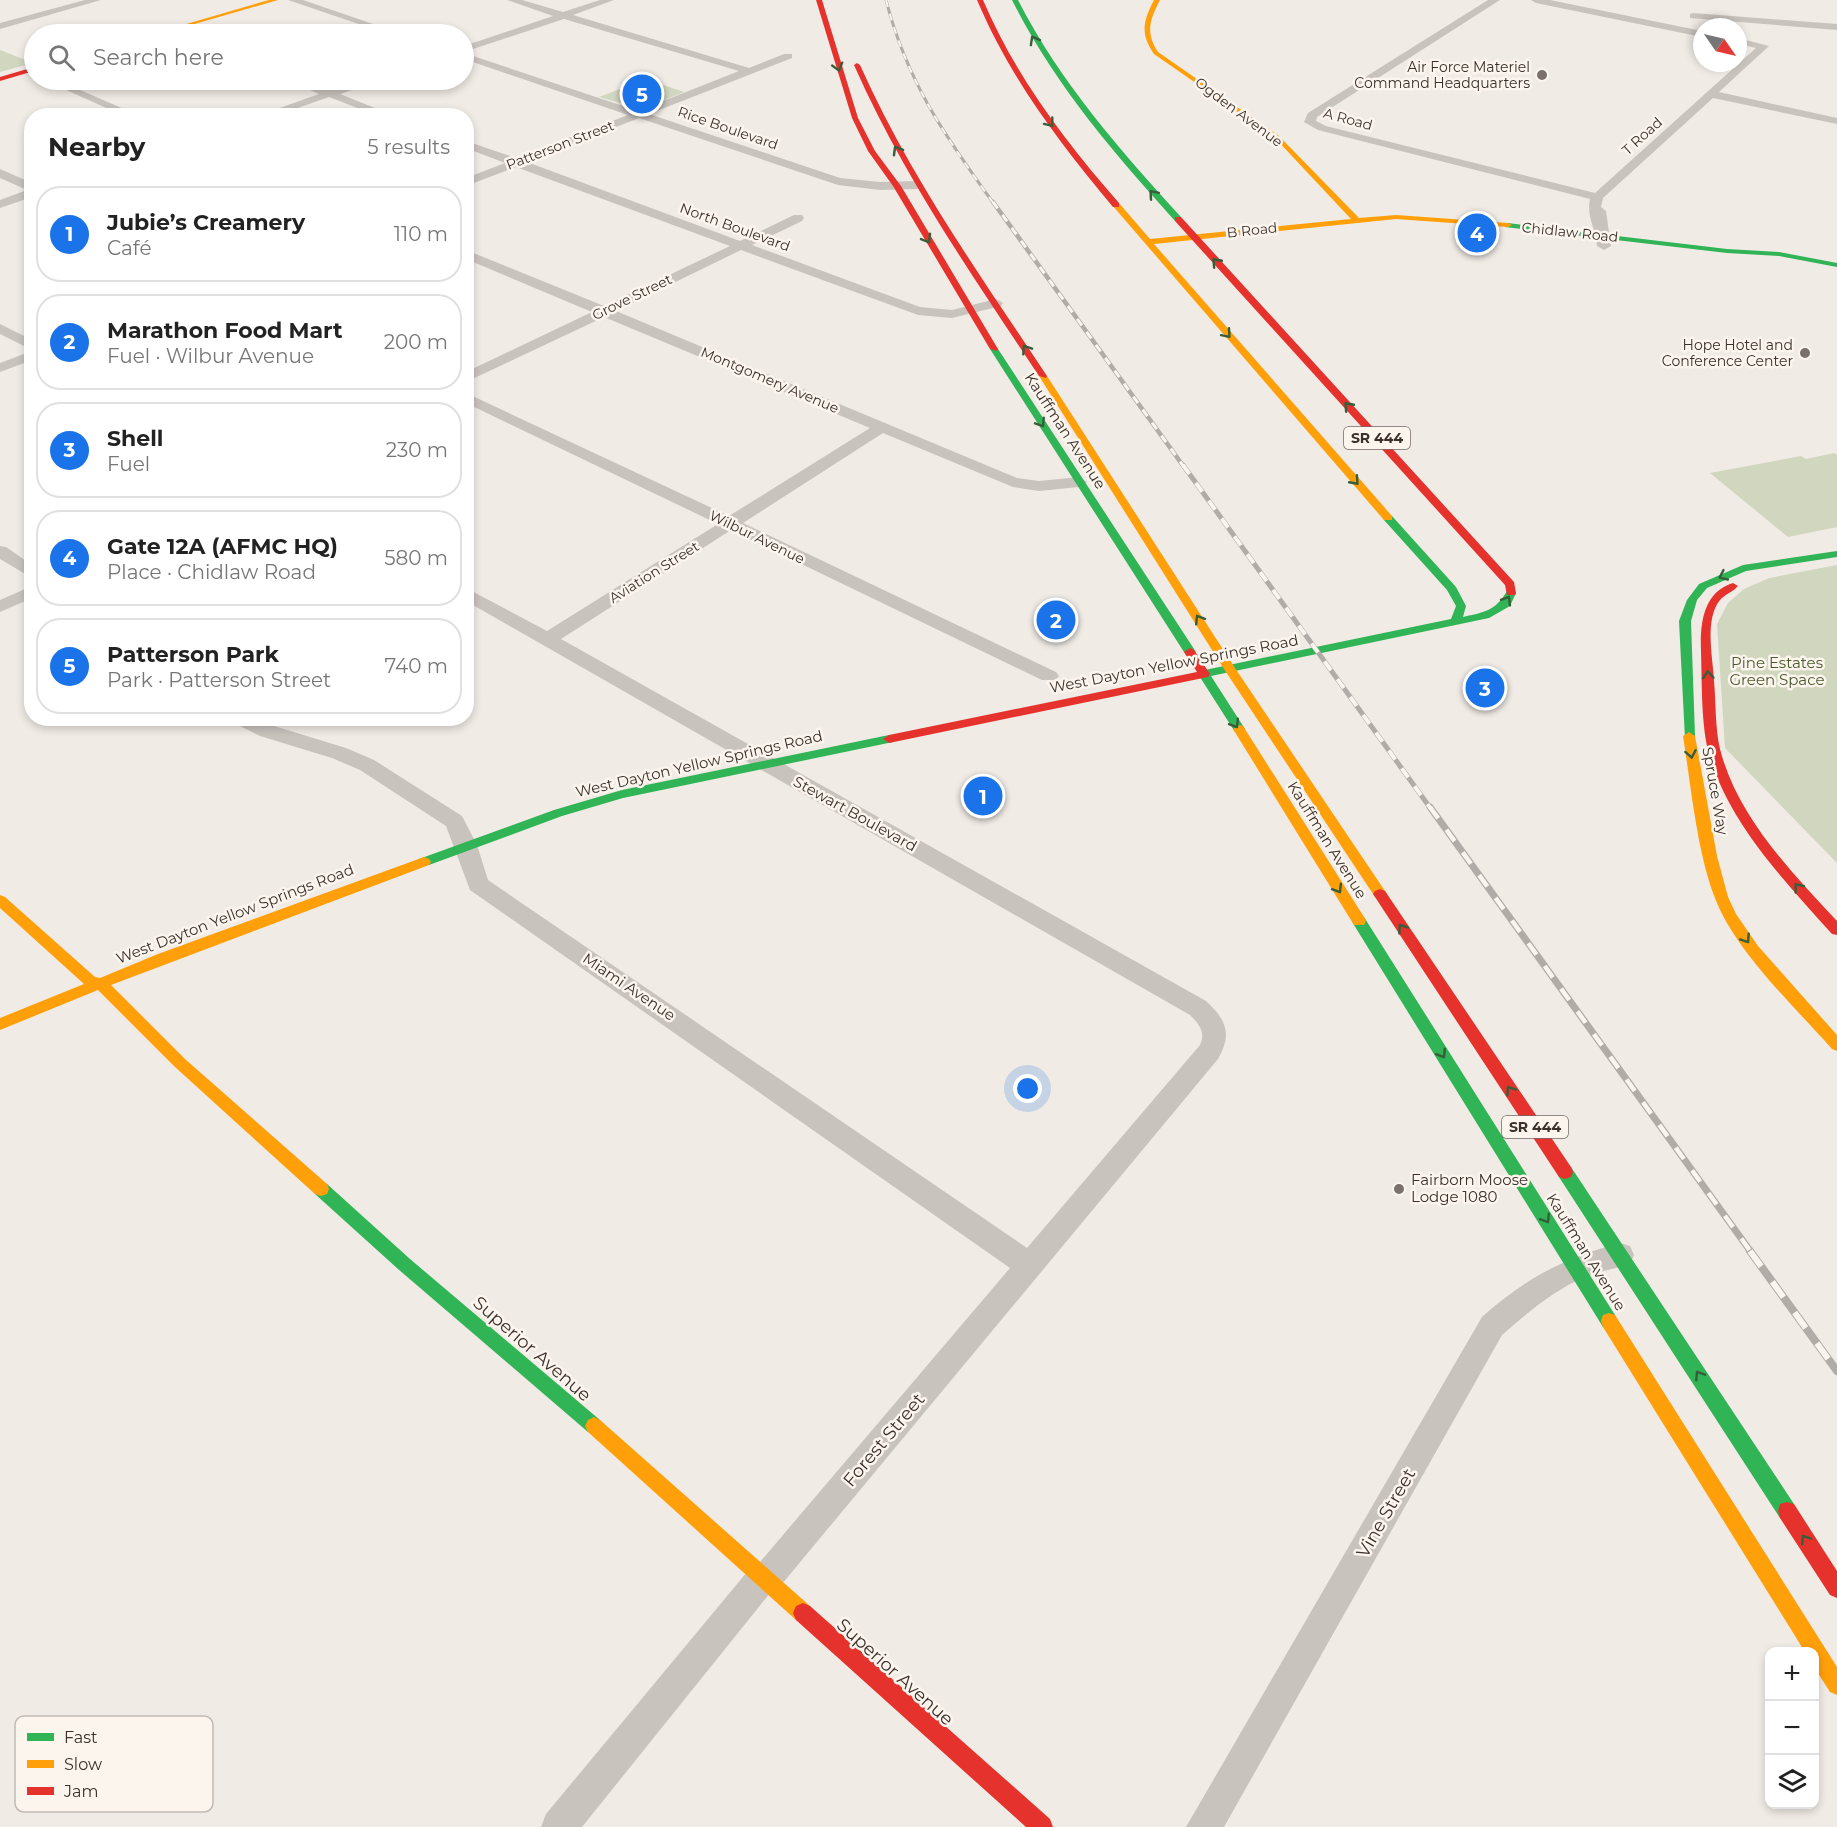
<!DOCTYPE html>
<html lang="en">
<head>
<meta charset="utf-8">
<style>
	body { margin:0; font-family:Montserrat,sans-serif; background:#f6f6f6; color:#222 }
	.controls { position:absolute; right:18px; bottom:18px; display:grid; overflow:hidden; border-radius:12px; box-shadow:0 3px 9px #0003 }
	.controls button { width:54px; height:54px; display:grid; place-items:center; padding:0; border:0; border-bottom:2px solid #e0e0e0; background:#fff; color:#222; font:30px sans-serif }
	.compass { position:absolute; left:1693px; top:18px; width:54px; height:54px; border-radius:50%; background:#fff; box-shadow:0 3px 9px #0003; rotate:124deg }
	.you { position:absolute; left:1028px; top:1089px; width:21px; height:21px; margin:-15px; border:4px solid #fff; border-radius:50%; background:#1a73e8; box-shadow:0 0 0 9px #1a73e833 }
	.badge { display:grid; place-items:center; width:39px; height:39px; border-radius:50%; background:#1a73e8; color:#fff; font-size:20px; font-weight:700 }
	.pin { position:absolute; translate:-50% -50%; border:3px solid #fff; box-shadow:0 2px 6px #0006 }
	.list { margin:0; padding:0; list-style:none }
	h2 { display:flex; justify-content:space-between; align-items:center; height:78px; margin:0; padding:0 24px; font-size:26px }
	h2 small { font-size:20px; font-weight:400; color:#767676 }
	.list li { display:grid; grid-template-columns:39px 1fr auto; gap:18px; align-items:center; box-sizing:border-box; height:96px; margin:0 12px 12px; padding:0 12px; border:2px solid #e0e0e0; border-radius:24px }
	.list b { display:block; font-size:22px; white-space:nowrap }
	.list p { margin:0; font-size:20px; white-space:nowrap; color:#767676 }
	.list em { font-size:20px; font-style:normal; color:#767676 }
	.icon { flex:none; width:33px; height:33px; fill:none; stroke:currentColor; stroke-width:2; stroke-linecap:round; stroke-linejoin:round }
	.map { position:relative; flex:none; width:1837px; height:1827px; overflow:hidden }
	.search { position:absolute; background:#fff; box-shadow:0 3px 9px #0003; left:24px; top:24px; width:450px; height:66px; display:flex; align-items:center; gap:15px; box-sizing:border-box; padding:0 21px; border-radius:33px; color:#767676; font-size:22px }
	.panel { position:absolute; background:#fff; box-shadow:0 3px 9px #0003; left:24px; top:108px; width:450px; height:618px; border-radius:24px }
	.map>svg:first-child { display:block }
	.green { fill:#d1d6bf }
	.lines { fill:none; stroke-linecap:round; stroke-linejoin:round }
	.street { fill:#c9c3be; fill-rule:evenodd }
	.fast { fill:#30b455; fill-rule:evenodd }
	.slow { fill:#ff9f0a; fill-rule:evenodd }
	.jam { fill:#e5322d; fill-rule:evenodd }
	.rail-far4-casing { stroke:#b1aca8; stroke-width:3 }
	.rail-far3-casing { stroke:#b1aca8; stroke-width:4.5 }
	.rail-far2-casing { stroke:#b1aca8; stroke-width:5 }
	.rail-far1-casing { stroke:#b1aca8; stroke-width:7 }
	.rail-casing { stroke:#b1aca8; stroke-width:8 }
	.rail-far4 { stroke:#fbf5ee; stroke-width:2; stroke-dasharray:7; stroke-linecap:butt }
	.rail-far3 { stroke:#fbf5ee; stroke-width:3; stroke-dasharray:8; stroke-linecap:butt }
	.rail-far2 { stroke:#fbf5ee; stroke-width:4; stroke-dasharray:11; stroke-linecap:butt }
	.rail-far1 { stroke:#fbf5ee; stroke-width:4.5; stroke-dasharray:14; stroke-linecap:butt }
	.rail { stroke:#fbf5ee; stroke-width:6; stroke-dasharray:19; stroke-linecap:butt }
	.oneway { stroke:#375e3a }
	.poi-dot { fill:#7a716c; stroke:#fbf5ee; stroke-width:2 }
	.labels { text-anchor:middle; stroke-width:5; stroke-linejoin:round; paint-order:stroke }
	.far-poi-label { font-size:14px; fill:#3b302b; stroke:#fbf5ee; text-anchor:end }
	.far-street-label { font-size:14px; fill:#3b302b; stroke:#fbf5ee }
	.shield { fill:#fbf5ee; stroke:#756b66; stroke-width:1.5 }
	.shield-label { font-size:14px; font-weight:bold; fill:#3b302b }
	.street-label { font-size:15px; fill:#3b302b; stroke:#fbf5ee }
	.park-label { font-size:15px; fill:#4a5a2e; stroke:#fbf5ee }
	.poi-label { font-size:15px; fill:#3b302b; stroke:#fbf5ee; text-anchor:start }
	.near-street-label { font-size:18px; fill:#3b302b; stroke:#fbf5ee }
	.key { fill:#fbf5ee; stroke:#c1bab4; stroke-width:1.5 }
	.key-label { font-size:16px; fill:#3b302b }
</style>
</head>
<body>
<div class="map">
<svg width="1837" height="1827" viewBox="0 0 1837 1827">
	<rect width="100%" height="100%" fill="#f0ebe5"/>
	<!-- green -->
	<path class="green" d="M 0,50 L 33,63 L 0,72 Z
		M 646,79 L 684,92 L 642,109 L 599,97 Z
		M 1834,453 L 1837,455 L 1837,527 L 1788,537 L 1710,473 L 1801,456 L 1806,459 Z
		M 1837,565 L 1837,863 L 1725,748 L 1717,624 L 1728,603 L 1744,589 L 1769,578 Z"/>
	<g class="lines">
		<!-- street -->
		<path class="street" d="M 85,0 L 101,0 L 0,29 L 0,23 Z
			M 288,0 L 303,0 L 402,34 L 388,34 Z
			M 507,0 L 522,0 L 563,12 L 600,0 L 614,0 L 573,15 L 749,68 L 784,54 L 792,54 L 792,58 L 649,114 L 840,178 L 880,182 L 917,181 L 923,185 L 917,189 L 880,190 L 838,185 L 639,118 L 527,162 L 740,241 L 794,215 L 802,215 L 804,218 L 802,221 L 752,245 L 920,307 L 952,310 L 996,299 L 1003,303 L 1001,306 L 952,318 L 918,315 L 741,250 L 616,311 L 1017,478 L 1039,481 L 1079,477 L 1087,482 L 1079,487 L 1039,491 L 1013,487 L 883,433 L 743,523 L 1056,672 L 1059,676 L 1056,680 L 1042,680 L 731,530 L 561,639 L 1206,1001 C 1227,1020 1232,1035 1218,1059 L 782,1584 L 774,1588 L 582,1827 L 541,1827 L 546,1814 L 752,1566 L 760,1562 L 1010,1268 L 470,890 L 446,826 L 360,770 L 332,758 L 260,736 L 234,723 L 231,718 L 258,718 L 274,726 L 346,748 L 374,760 L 462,816 L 477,845 L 488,880 L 1027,1248 L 1200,1045 C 1206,1032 1199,1024 1190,1015 L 466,601 L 466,588 L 547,631 L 718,524 L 466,403 L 466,393 L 729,516 L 870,428 L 604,317 L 466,382 L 466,372 L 592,312 L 466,259 L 466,250 L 604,306 L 730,246 L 516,167 L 466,186 L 466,178 L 505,163 L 466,148 L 466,141 L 516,158 L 628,115 L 464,59 L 464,53 L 638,111 L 739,71 L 564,19 L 464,52 L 464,46 L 553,16 Z
			M 1488,0 L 1500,0 L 1317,117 L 1316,121 L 1326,126 L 1595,193 L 1756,48 L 1738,44 L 1738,38 L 1769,46 L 1719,92 L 1837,118 L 1837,124 L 1713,98 L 1603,198 L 1601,207 L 1606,211 L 1611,246 L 1604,250 L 1597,246 C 1596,228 1586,217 1590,199 L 1318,130 L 1304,122 L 1308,113 Z
			M 1531,0 L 1550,0 L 1702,31 L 1702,37 L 1536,3 Z
			M 1693,13 L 1837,24 L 1837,30 L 1690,18 L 1690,14 Z
			M 44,80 L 57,80 L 140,116 L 124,116 Z
			M 287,80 L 301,80 L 330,90 L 362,80 L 376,80 L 375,82 L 340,94 L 395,116 L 378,116 L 329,97 L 275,116 L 257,116 L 319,94 Z
			M 0,169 L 32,183 L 32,197 L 0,208 L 0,200 L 27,190 L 0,178 Z
			M 0,324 L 32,340 L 32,350 L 0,334 Z
			M 32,351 L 32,360 L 0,372 L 0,363 Z
			M 0,546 L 6,547 L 32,565 L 32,578 L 0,559 Z
			M 32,586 L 32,598 L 0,612 L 0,600 Z
			M 1620,1243 L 1630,1246 L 1634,1255 L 1630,1264 C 1615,1269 1599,1271 1585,1277 C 1554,1290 1527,1313 1502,1335 L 1224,1827 L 1186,1827 L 1482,1317 C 1526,1278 1564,1258 1620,1243 Z"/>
		<!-- fast -->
		<path class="fast" d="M 1012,0 L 1018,0 C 1060,82 1119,149 1181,217 L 1181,221 L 1175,221 C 1113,152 1054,84 1012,0 Z
			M 1508,223 L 1727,249 L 1779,252 L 1837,263 L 1837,267 L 1779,256 L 1727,253 L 1505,227 L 1505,223 Z
			M 994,346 L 998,349 L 1196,652 L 1194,654 L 1186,654 L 1184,652 L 990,349 Z
			M 1388,515 L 1392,516 L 1456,587 L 1466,606 L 1463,617 C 1485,612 1495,611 1507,591 L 1511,590 L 1516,593 L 1510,606 L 1489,618 L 1211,676 L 1245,729 L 1243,732 L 1235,732 L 1198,674 L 1200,671 L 1451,619 L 1456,606 L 1447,590 L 1384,520 L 1383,518 Z
			M 1837,551 L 1837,557 L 1746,571 L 1707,588 L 1697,600 L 1691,621 L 1695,736 L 1693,739 L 1685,739 L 1679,621 L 1687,600 L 1699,584 L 1743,565 Z
			M 889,735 L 893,736 L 895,739 L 893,742 L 623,798 L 562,816 L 429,865 L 419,865 L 417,862 L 419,859 L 554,810 L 622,790 Z
			M 1359,916 L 1364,917 L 1615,1315 L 1617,1321 L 1615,1327 L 1609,1329 L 1603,1327 L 1354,925 L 1352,921 L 1354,917 Z
			M 1565,1165 L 1571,1167 L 1794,1504 L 1796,1511 L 1794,1518 L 1787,1520 L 1780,1518 L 1559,1177 L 1557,1172 L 1559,1167 Z
			M 321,1182 L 327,1184 L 410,1259 L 600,1420 L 603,1426 L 600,1432 L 594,1435 L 588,1432 L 398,1269 L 315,1194 L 313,1189 L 315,1184 Z"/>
		<!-- slow -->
		<path class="slow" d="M 269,0 L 278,0 L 160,34 L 152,34 Z
			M 1154,0 L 1160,0 C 1150,19 1145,33 1158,52 L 1279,136 L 1359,218 L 1396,215 L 1508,223 L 1512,225 L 1508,227 L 1396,219 L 1154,244 L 1392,516 L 1392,520 L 1384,520 L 1112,205 L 1119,203 L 1150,239 L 1351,219 L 1275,138 L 1154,54 C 1140,34 1143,21 1154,0 Z
			M 1040,374 L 1047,376 L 1235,668 L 1385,891 L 1387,894 L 1385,897 L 1375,897 L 1224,669 L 1039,376 Z
			M 1239,725 L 1243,726 L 1364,917 L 1366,921 L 1364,925 L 1354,925 L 1233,729 Z
			M 1689,732 L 1695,736 L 1717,856 L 1728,897 L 1736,914 L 1758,946 L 1837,1035 L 1837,1051 L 1832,1049 C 1794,1006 1735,951 1715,898 C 1697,852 1691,786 1683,736 Z
			M 424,857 L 429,859 L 431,862 L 429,865 L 111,985 L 185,1059 L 327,1184 L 329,1189 L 327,1194 L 321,1196 L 315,1194 L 175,1067 L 98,990 L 0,1030 L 0,1018 L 84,984 L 0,908 L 0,895 L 5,897 L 95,977 L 100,978 L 158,954 Z
			M 1609,1313 L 1615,1315 L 1837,1667 L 1837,1695 L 1830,1692 L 1814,1667 L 1814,1652 L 1805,1652 L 1603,1327 L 1601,1321 L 1603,1315 Z
			M 594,1417 L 600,1420 L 810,1606 L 813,1613 L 810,1620 L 803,1623 L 796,1620 L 588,1432 L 585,1426 L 588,1420 Z"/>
		<!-- jam -->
		<path class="jam" d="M 816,0 L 822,0 L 858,118 L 875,151 L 901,186 L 998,349 L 997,351 L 990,349 L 893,186 L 868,151 L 852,118 Z
			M 977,0 L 983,0 C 1016,77 1064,140 1119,203 L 1119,207 L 1113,207 C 1059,142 1010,78 977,0 Z
			M 857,63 L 860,65 C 910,177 980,275 1047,376 L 1046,378 L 1039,376 C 972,275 903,176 854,65 Z
			M 34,67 L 34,71 L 0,81 L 0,77 Z
			M 1175,217 L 1181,217 L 1514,582 L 1516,593 L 1515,595 L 1507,595 L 1505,585 L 1175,221 Z
			M 1733,583 L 1738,586 C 1733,592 1725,594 1720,600 C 1704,620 1713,657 1714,681 C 1716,703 1715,727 1720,749 C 1737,816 1791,872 1837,921 L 1837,935 L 1832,934 C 1784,880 1727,822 1708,750 C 1701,721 1702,681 1701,651 C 1700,624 1703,592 1733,583 Z
			M 1190,648 L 1194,650 L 1210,674 L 1208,677 L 889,743 L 883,739 L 889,735 L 1197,672 L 1184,652 Z
			M 1380,889 L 1385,891 L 1571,1167 L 1573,1172 L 1571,1177 L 1565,1179 L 1559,1177 L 1375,897 L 1373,894 L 1375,891 Z
			M 1787,1502 L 1794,1504 L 1837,1571 L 1837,1598 L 1830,1595 L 1780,1518 L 1778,1511 L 1780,1504 Z
			M 803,1603 L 810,1606 L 1050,1819 L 1053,1827 L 1026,1827 L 796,1620 L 793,1613 L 796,1606 Z"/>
		<!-- rail-far4 casing -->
		<g class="rail-far4-casing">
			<path id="rail-far4" d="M 886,0 C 907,82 945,136 994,204"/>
		</g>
		<!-- rail-far3 casing -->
		<g class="rail-far3-casing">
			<path id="rail-far3" d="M 993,202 L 1184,467"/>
		</g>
		<!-- rail-far2 casing -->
		<g class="rail-far2-casing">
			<path id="rail-far2" d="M 1183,465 L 1431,809"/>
		</g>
		<!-- rail-far1 casing -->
		<g class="rail-far1-casing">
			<path id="rail-far1" d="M 1430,807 L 1751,1252"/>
		</g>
		<!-- rail casing -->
		<g class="rail-casing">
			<path id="rail" d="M 1750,1251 L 1837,1371"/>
		</g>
		<!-- rail-far4 -->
		<use href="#rail-far4" class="rail-far4"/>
		<!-- rail-far3 -->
		<use href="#rail-far3" class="rail-far3"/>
		<!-- rail-far2 -->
		<use href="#rail-far2" class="rail-far2"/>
		<!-- rail-far1 -->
		<use href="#rail-far1" class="rail-far1"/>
		<!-- rail -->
		<use href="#rail" class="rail"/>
	</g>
	<!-- one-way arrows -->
	<defs><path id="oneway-chevron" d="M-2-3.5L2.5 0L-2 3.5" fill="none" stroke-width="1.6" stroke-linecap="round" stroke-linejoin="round" transform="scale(1.5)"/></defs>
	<g class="oneway">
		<use href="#oneway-chevron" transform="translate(1034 40) rotate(-119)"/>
		<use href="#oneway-chevron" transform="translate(838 67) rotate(74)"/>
		<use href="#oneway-chevron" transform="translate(1050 123) rotate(52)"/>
		<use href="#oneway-chevron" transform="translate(897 150) rotate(-120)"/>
		<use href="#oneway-chevron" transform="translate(1153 194) rotate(-131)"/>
		<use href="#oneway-chevron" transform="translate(927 239) rotate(60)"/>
		<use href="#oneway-chevron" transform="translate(1216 262) rotate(-132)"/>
		<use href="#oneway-chevron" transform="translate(1227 334) rotate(49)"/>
		<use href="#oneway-chevron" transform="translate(1026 349) rotate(-123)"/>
		<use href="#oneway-chevron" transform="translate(1348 406) rotate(-132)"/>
		<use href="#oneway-chevron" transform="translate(1041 423) rotate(57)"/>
		<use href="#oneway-chevron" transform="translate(1355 481) rotate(48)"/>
		<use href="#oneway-chevron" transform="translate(1723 576) rotate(155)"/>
		<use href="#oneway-chevron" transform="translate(1507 600) rotate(-59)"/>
		<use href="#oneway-chevron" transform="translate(1199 619) rotate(-122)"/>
		<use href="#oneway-chevron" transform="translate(1708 675) rotate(-94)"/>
		<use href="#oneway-chevron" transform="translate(1235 724) rotate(58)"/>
		<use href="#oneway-chevron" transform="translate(1691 754) rotate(80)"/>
		<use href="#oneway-chevron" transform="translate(1798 887) rotate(-128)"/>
		<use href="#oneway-chevron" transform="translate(1338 889) rotate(58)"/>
		<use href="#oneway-chevron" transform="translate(1402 928) rotate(-124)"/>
		<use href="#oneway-chevron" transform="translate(1746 939) rotate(56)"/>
		<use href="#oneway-chevron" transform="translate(1442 1054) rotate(58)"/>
		<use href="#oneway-chevron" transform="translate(1510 1090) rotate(-124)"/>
		<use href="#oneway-chevron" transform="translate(1546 1219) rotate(58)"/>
		<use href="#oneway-chevron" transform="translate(1699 1375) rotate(-123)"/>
		<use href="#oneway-chevron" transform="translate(1805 1539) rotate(-123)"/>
	</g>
	<!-- markers -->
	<g class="poi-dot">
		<circle cx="1542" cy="75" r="6"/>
		<circle cx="1805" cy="353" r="6"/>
		<circle cx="1399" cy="1189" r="6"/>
	</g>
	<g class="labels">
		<!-- far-poi labels -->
		<g class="far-poi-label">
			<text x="1530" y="72">Air Force Materiel<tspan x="1530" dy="16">Command Headquarters</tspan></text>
			<text x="1793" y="350">Hope Hotel and<tspan x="1793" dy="16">Conference Center</tspan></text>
		</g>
		<!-- far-street labels -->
		<g class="far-street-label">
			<text transform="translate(1239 112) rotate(37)" y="5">Ogden Avenue</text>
			<text transform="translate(1348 119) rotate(15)" y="5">A Road</text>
			<text transform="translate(728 128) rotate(19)" y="5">Rice Boulevard</text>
			<text transform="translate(1642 136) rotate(-42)" y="5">T Road</text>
			<text transform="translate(560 145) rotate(-21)" y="5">Patterson Street</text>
			<text transform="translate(735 227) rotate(20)" y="5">North Boulevard</text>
			<text transform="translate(1252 230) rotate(-6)" y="5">B Road</text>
			<text transform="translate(1570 232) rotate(6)" y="5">Chidlaw Road</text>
			<text transform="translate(632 297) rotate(-26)" y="5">Grove Street</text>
			<text transform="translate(770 380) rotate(23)" y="5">Montgomery Avenue</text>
			<text transform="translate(757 537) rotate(26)" y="5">Wilbur Avenue</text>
			<text transform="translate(654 572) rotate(-32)" y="5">Aviation Street</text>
		</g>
		<!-- shield labels -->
		<g class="shield">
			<rect x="1344" y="427" width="66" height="22" rx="4.5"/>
			<rect x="1502" y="1116" width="66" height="22" rx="4.5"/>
		</g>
		<g class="shield-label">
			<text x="1377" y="443">SR 444</text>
			<text x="1535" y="1132">SR 444</text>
		</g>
		<!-- street labels -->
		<g class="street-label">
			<text transform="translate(1065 431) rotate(57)" y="5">Kauffman Avenue</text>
			<text transform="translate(1174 664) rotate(-11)" y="5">West Dayton Yellow Springs Road</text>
			<text transform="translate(699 764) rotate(-13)" y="5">West Dayton Yellow Springs Road</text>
			<text transform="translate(1715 791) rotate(80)" y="5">Spruce Way</text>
			<text transform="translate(855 814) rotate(29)" y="5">Stewart Boulevard</text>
			<text transform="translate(1327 840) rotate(58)" y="5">Kauffman Avenue</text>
			<text transform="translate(235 914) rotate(-21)" y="5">West Dayton Yellow Springs Road</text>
			<text transform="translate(629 987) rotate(34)" y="5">Miami Avenue</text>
			<text transform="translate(1586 1252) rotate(58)" y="5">Kauffman Avenue</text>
		</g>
		<!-- park labels -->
		<g class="park-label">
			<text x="1777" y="668">Pine Estates<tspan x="1777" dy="17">Green Space</tspan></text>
		</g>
		<!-- poi labels -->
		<g class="poi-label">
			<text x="1411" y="1185">Fairborn Moose<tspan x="1411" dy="17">Lodge 1080</tspan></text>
		</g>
		<!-- near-street labels -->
		<g class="near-street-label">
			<text transform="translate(532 1349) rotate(41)" y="6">Superior Avenue</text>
			<text transform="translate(884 1440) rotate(-50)" y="6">Forest Street</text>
			<text transform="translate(1386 1513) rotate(-60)" y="6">Vine Street</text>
			<text transform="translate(895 1672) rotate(42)" y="6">Superior Avenue</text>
		</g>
	</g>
	<!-- legend -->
	<rect x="15" y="1716" width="198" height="96" rx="9" class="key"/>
	<rect x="27" y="1733" width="27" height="8" fill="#30b455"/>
	<rect x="27" y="1760" width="27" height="8" fill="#ff9f0a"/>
	<rect x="27" y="1787" width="27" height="8" fill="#e5322d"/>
	<g class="key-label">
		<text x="64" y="1743">Fast</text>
		<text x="64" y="1770">Slow</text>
		<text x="64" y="1797">Jam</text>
	</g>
</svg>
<div class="controls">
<button>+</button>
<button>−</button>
<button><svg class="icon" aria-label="layers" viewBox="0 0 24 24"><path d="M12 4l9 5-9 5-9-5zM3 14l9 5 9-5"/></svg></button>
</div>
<svg class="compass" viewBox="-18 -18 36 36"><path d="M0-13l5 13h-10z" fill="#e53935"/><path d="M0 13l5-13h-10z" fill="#767676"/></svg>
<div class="you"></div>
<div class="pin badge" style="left:983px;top:796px">1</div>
<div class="pin badge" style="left:1056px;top:620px">2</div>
<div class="pin badge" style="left:1485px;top:688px">3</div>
<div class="pin badge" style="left:1477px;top:233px">4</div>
<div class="pin badge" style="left:642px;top:94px">5</div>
<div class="search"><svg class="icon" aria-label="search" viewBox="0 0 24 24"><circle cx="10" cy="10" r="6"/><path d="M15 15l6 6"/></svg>Search here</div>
<section class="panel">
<h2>Nearby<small>5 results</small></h2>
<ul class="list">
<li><span class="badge">1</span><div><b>Jubie’s Creamery</b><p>Café</p></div><em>110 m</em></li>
<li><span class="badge">2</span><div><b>Marathon Food Mart</b><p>Fuel · Wilbur Avenue</p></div><em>200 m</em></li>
<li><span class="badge">3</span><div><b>Shell</b><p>Fuel</p></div><em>230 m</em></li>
<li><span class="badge">4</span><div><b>Gate 12A (AFMC HQ)</b><p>Place · Chidlaw Road</p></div><em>580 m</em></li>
<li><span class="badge">5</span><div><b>Patterson Park</b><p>Park · Patterson Street</p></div><em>740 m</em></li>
</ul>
</section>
</div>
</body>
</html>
